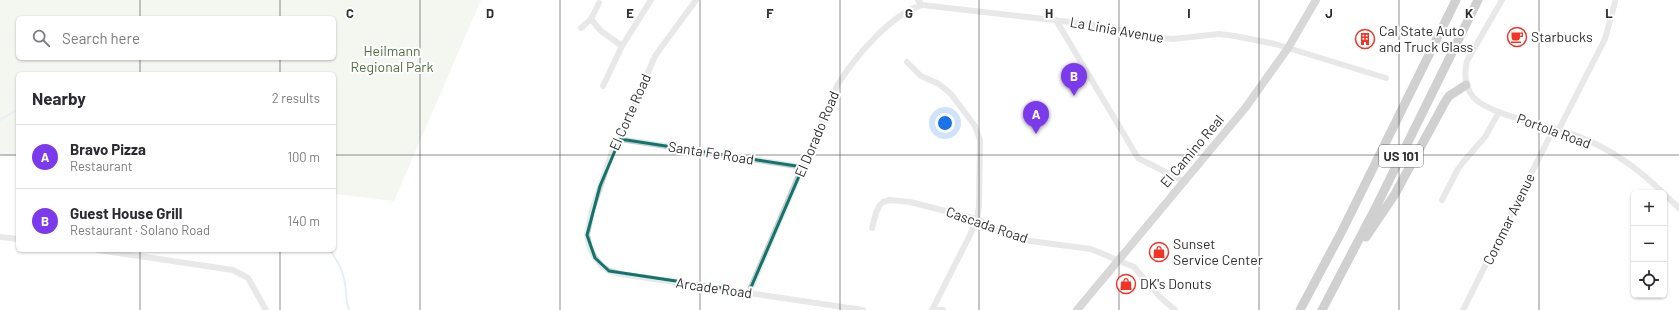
<!DOCTYPE html>
<html lang="en">
<head>
<meta charset="utf-8">
<style>
	body { margin:0; font-family:Barlow,sans-serif; background:#f7f7f7; color:#2b2b33 }
	.controls { position:absolute; right:12px; bottom:12px; display:grid; overflow:hidden; border-radius:6px; box-shadow:0 1px 3px #0004 }
	.controls button { width:36px; height:36px; display:grid; place-items:center; padding:0; border:0; border-bottom:1px solid #e1e1e2; background:#fff; color:#2b2b33; font:20px sans-serif }
	.you { position:absolute; left:945px; top:123px; width:14px; height:14px; margin:-10px; border:3px solid #fff; border-radius:50%; background:#1a73e8; box-shadow:0 0 0 6px #1a73e833 }
	.badge { display:grid; place-items:center; width:26px; height:26px; border-radius:50%; background:#7c3aed; color:#fff; font-size:13px; font-weight:700 }
	.pin { position:absolute; translate:-50% -33px; filter:drop-shadow(0 1px 2px #0008) }
	.pin::after { content:''; position:absolute; top:21px; width:14px; height:12px; background:inherit; clip-path:polygon(0 0,100% 0,50% 100%) }
	.list { margin:0; padding:0; list-style:none }
	h2 { display:flex; justify-content:space-between; align-items:center; height:52px; margin:0; padding:0 16px; font-size:17px }
	h2 small { font-size:13px; font-weight:400; color:#7c7c81 }
	.list li { display:grid; grid-template-columns:26px 1fr auto; gap:12px; align-items:center; box-sizing:border-box; height:64px; padding:0 16px; border-top:1px solid #e1e1e2 }
	.list b { display:block; font-size:15px; white-space:nowrap }
	.list p { margin:0; font-size:13px; white-space:nowrap; color:#7c7c81 }
	.list em { font-size:13px; font-style:normal; color:#7c7c81 }
	.icon { flex:none; width:22px; height:22px; fill:none; stroke:currentColor; stroke-width:2; stroke-linecap:round; stroke-linejoin:round }
	.map { position:relative; flex:none; width:1679px; height:310px; overflow:hidden }
	.search { position:absolute; background:#fff; box-shadow:0 1px 3px #0004; left:16px; top:16px; width:320px; height:44px; display:flex; align-items:center; gap:10px; box-sizing:border-box; padding:0 14px; border-radius:6px; color:#7c7c81; font-size:15px }
	.panel { position:absolute; background:#fff; box-shadow:0 1px 3px #0004; left:16px; top:72px; width:320px; height:180px; border-radius:6px }
	.map>svg:first-child { display:block }
	.green { fill:#e4eedd; fill-rule:evenodd }
	.lines { fill:none; stroke-linecap:round; stroke-linejoin:round }
	.stream { stroke:#c8dbef; stroke-width:2 }
	.minor { stroke:#cdcdcd; stroke-width:6 }
	.major { stroke:#a8a8a8; stroke-width:8 }
	.highway { stroke:#979797; stroke-width:9 }
	.marked { fill:none; stroke:#0f766e; stroke-width:3; stroke-linejoin:round }
	.grid { fill:none; stroke:#303030; stroke-width:1; stroke-opacity:0.55 }
	.labels { text-anchor:middle; stroke-width:4; stroke-linejoin:round; paint-order:stroke }
	.shield { fill:#fff; stroke:#6e6e6e; stroke-width:1 }
	.shield-label { font-size:13px; font-weight:bold; fill:#303030 }
	.street-label { font-size:14px; fill:#303030; stroke:#fff }
	.poi-label { font-size:14px; fill:#303030; stroke:#fff; text-anchor:start }
	.park-label { font-size:14px; fill:#4b7139; stroke:#fff }
	.grid-label { font-size:13px; text-anchor:middle; font-weight:bold; fill:#303030; stroke:#fff; stroke-width:4; stroke-linejoin:round; paint-order:stroke }
</style>
</head>
<body>
<div class="map">
<svg width="1679" height="310" viewBox="0 0 1679 310">
	<rect width="100%" height="100%" fill="#fff"/>
	<!-- green -->
	<path class="green" d="M 0,0 L 481,0 L 394,201 L 334,194 L 334,74 L 18,74 L 18,157 L 0,155 ZM 18,18 L 334,18 L 334,58 L 18,58 Z"/>
	<g class="lines">
		<!-- stream -->
		<path class="stream" d="M 0,120 L 18,109
			M 330,250 C 336,259 342,268 344,279 C 347,289 345,300 349,310"/>
		<!-- minor -->
		<path class="minor" d="M 696,0 L 655,56 L 620,139 L 612,152 L 592,210 L 587,235 L 590,248 L 595,258 L 602,266 L 609,271 L 620,274 L 863,310
			M 918,0 L 922,5 L 1087,24 L 1162,38 L 1173,39 L 1219,34 L 1235,36 L 1275,44 L 1386,78
			M 1502,0 L 1467,61 C 1464,74 1464,87 1474,98 C 1491,116 1554,126 1580,137 C 1610,149 1640,170 1663,193
			M 591,19 L 601,31 L 622,46
			M 1056,20 L 1138,158 L 1185,182
			M 581,28 L 591,19 L 599,3
			M 907,62 L 921,76 L 939,84 L 951,94 L 975,126 L 980,140 L 979,206 L 977,219 L 970,235 L 932,310
			M 603,86 L 622,46 L 651,0
			M 1559,129 L 1605,39 L 1615,2
			M 620,139 L 803,167
			M 1664,194 L 1679,208
			M 1442,200 L 1458,169 L 1464,161 L 1485,137 L 1499,112
			M 872,228 L 876,213 L 879,206 L 883,202 L 890,200 L 910,202 L 977,219 L 1000,231 L 1030,241 L 1091,249 L 1134,267 L 1160,297 L 1175,310
			M 0,237 L 18,239
			M 98,250 L 233,270 L 248,278 L 266,310
			M 749,292 L 838,84 C 855,57 891,14 922,5
			M 938,310 L 943,310
			M 1463,310 L 1554,128"/>
		<!-- major -->
		<path class="major" d="M 1077,310 L 1246,107 L 1288,48 L 1316,0"/>
		<!-- highway -->
		<path class="highway" d="M 1366,237 L 1395,194 L 1445,102 L 1449,96 L 1466,85
			M 1300,310 L 1342,231 L 1456,0
			M 1322,310 L 1377,205 L 1478,0"/>
	</g>
	<!-- marked area -->
	<path d="M0 0H1679V310H0ZM 620,139 L 803,167 L 749,292 L 609,271 L 595,258 L 587,235 L 600,186 Z" fill="#fff" fill-opacity=".55" fill-rule="evenodd"/>
	<path class="marked" d="M 620,139 L 803,167 L 749,292 L 609,271 L 595,258 L 587,235 L 600,186 Z"/>
	<!-- grid -->
	<path class="grid" d="M 140,0 L 140,18M 280,0 L 280,18M 420,0 L 420,310M 560,0 L 560,310M 700,0 L 700,310M 840,0 L 840,310M 979,0 L 979,310M 1119,0 L 1119,310M 1259,0 L 1259,310M 1399,0 L 1399,310M 1539,0 L 1539,310M 140,58 L 140,74M 280,58 L 280,74M 0,155 L 18,155M 334,155 L 1679,155M 140,250 L 140,310M 280,250 L 280,310"/>
	<!-- icons -->
	<defs>
		<g id="cafe-ring" transform="scale(1)"><circle r="9.5" fill="#fff" stroke="#f43326" stroke-width="1.5"/><path d="M-5.5-4.5H6V0H3Q3 3.5 0 3.5H-2.5Q-5.5 3.5-5.5 0ZM3-3.2v2h1.7v-2ZM-6 4.5H4V6H-6Z" fill="#f43326"/></g>
		<g id="building-ring" transform="scale(1)"><circle r="9.5" fill="#fff" stroke="#f43326" stroke-width="1.5"/><path d="M-4-6H4V6H1V3H-1V6H-4ZM-2.5-4.3h1.7v1.8h-1.7ZM.8-4.3h1.7v1.8H.8ZM-2.5-1h1.7V.8h-1.7ZM.8-1h1.7V.8H.8Z" fill="#f43326"/></g>
		<g id="shop-ring" transform="scale(1)"><circle r="9.5" fill="#fff" stroke="#f43326" stroke-width="1.5"/><path d="M-5-2.5h2.3a2.7 3.5 0 0 1 5.4 0H5L5.5 6h-11ZM-1.5-2.5h3a1.5 2.3 0 0 0-3 0Z" fill="#f43326"/></g>
	</defs>
	<g fill-rule="evenodd">
		<use href="#cafe-ring" x="1517" y="37"/>
		<use href="#building-ring" x="1365" y="39"/>
		<use href="#shop-ring" x="1159" y="252"/>
		<use href="#shop-ring" x="1126" y="284"/>
	</g>
	<g class="labels">
		<!-- shield labels -->
		<rect class="shield" x="1379" y="145" width="44" height="22" rx="3"/>
		<g class="shield-label">
			<text x="1401" y="161">US 101</text>
		</g>
		<!-- street labels -->
		<g class="street-label">
			<text transform="translate(1117 30) rotate(10)" y="5">La Linia Avenue</text>
			<text transform="translate(630 112) rotate(-66)" y="5">El Corte Road</text>
			<text transform="translate(1554 131) rotate(20)" y="5">Portola Road</text>
			<text transform="translate(817 134) rotate(-67)" y="5">El Dorado Road</text>
			<text transform="translate(1192 151) rotate(-50)" y="5">El Camino Real</text>
			<text transform="translate(711 153) rotate(9)" y="5">Santa Fe Road</text>
			<text transform="translate(1509 219) rotate(-64)" y="5">Coromar Avenue</text>
			<text transform="translate(987 225) rotate(19)" y="5">Cascada Road</text>
			<text transform="translate(714 288) rotate(8)" y="5">Arcade Road</text>
		</g>
		<!-- poi labels -->
		<g class="poi-label">
			<text x="1379" y="36">Cal State Auto<tspan x="1379" dy="16">and Truck Glass</tspan></text>
			<text x="1531" y="42">Starbucks</text>
			<text x="1173" y="249">Sunset<tspan x="1173" dy="16">Service Center</tspan></text>
			<text x="1140" y="289">DK's Donuts</text>
		</g>
		<!-- park labels -->
		<g class="park-label">
			<text x="392" y="56">Heilmann<tspan x="392" dy="16">Regional Park</tspan></text>
		</g>
	</g>
	<g class="grid-label">
		<text x="350" y="18">C</text>
		<text x="490" y="18">D</text>
		<text x="630" y="18">E</text>
		<text x="770" y="18">F</text>
		<text x="909" y="18">G</text>
		<text x="1049" y="18">H</text>
		<text x="1189" y="18">I</text>
		<text x="1329" y="18">J</text>
		<text x="1469" y="18">K</text>
		<text x="1609" y="18">L</text>
	</g>
</svg>
<div class="controls">
<button>+</button>
<button>−</button>
<button><svg class="icon" aria-label="locate" viewBox="0 0 24 24"><circle cx="12" cy="12" r="6"/><path d="M12 2v4M12 18v4M2 12h4M18 12h4"/></svg></button>
</div>
<div class="you"></div>
<div class="pin badge" style="left:1036px;top:134px">A</div>
<div class="pin badge" style="left:1074px;top:96px">B</div>
<div class="search"><svg class="icon" aria-label="search" viewBox="0 0 24 24"><circle cx="10" cy="10" r="6"/><path d="M15 15l6 6"/></svg>Search here</div>
<section class="panel">
<h2>Nearby<small>2 results</small></h2>
<ul class="list">
<li><span class="badge">A</span><div><b>Bravo Pizza</b><p>Restaurant</p></div><em>100 m</em></li>
<li><span class="badge">B</span><div><b>Guest House Grill</b><p>Restaurant · Solano Road</p></div><em>140 m</em></li>
</ul>
</section>
</div>
</body>
</html>
